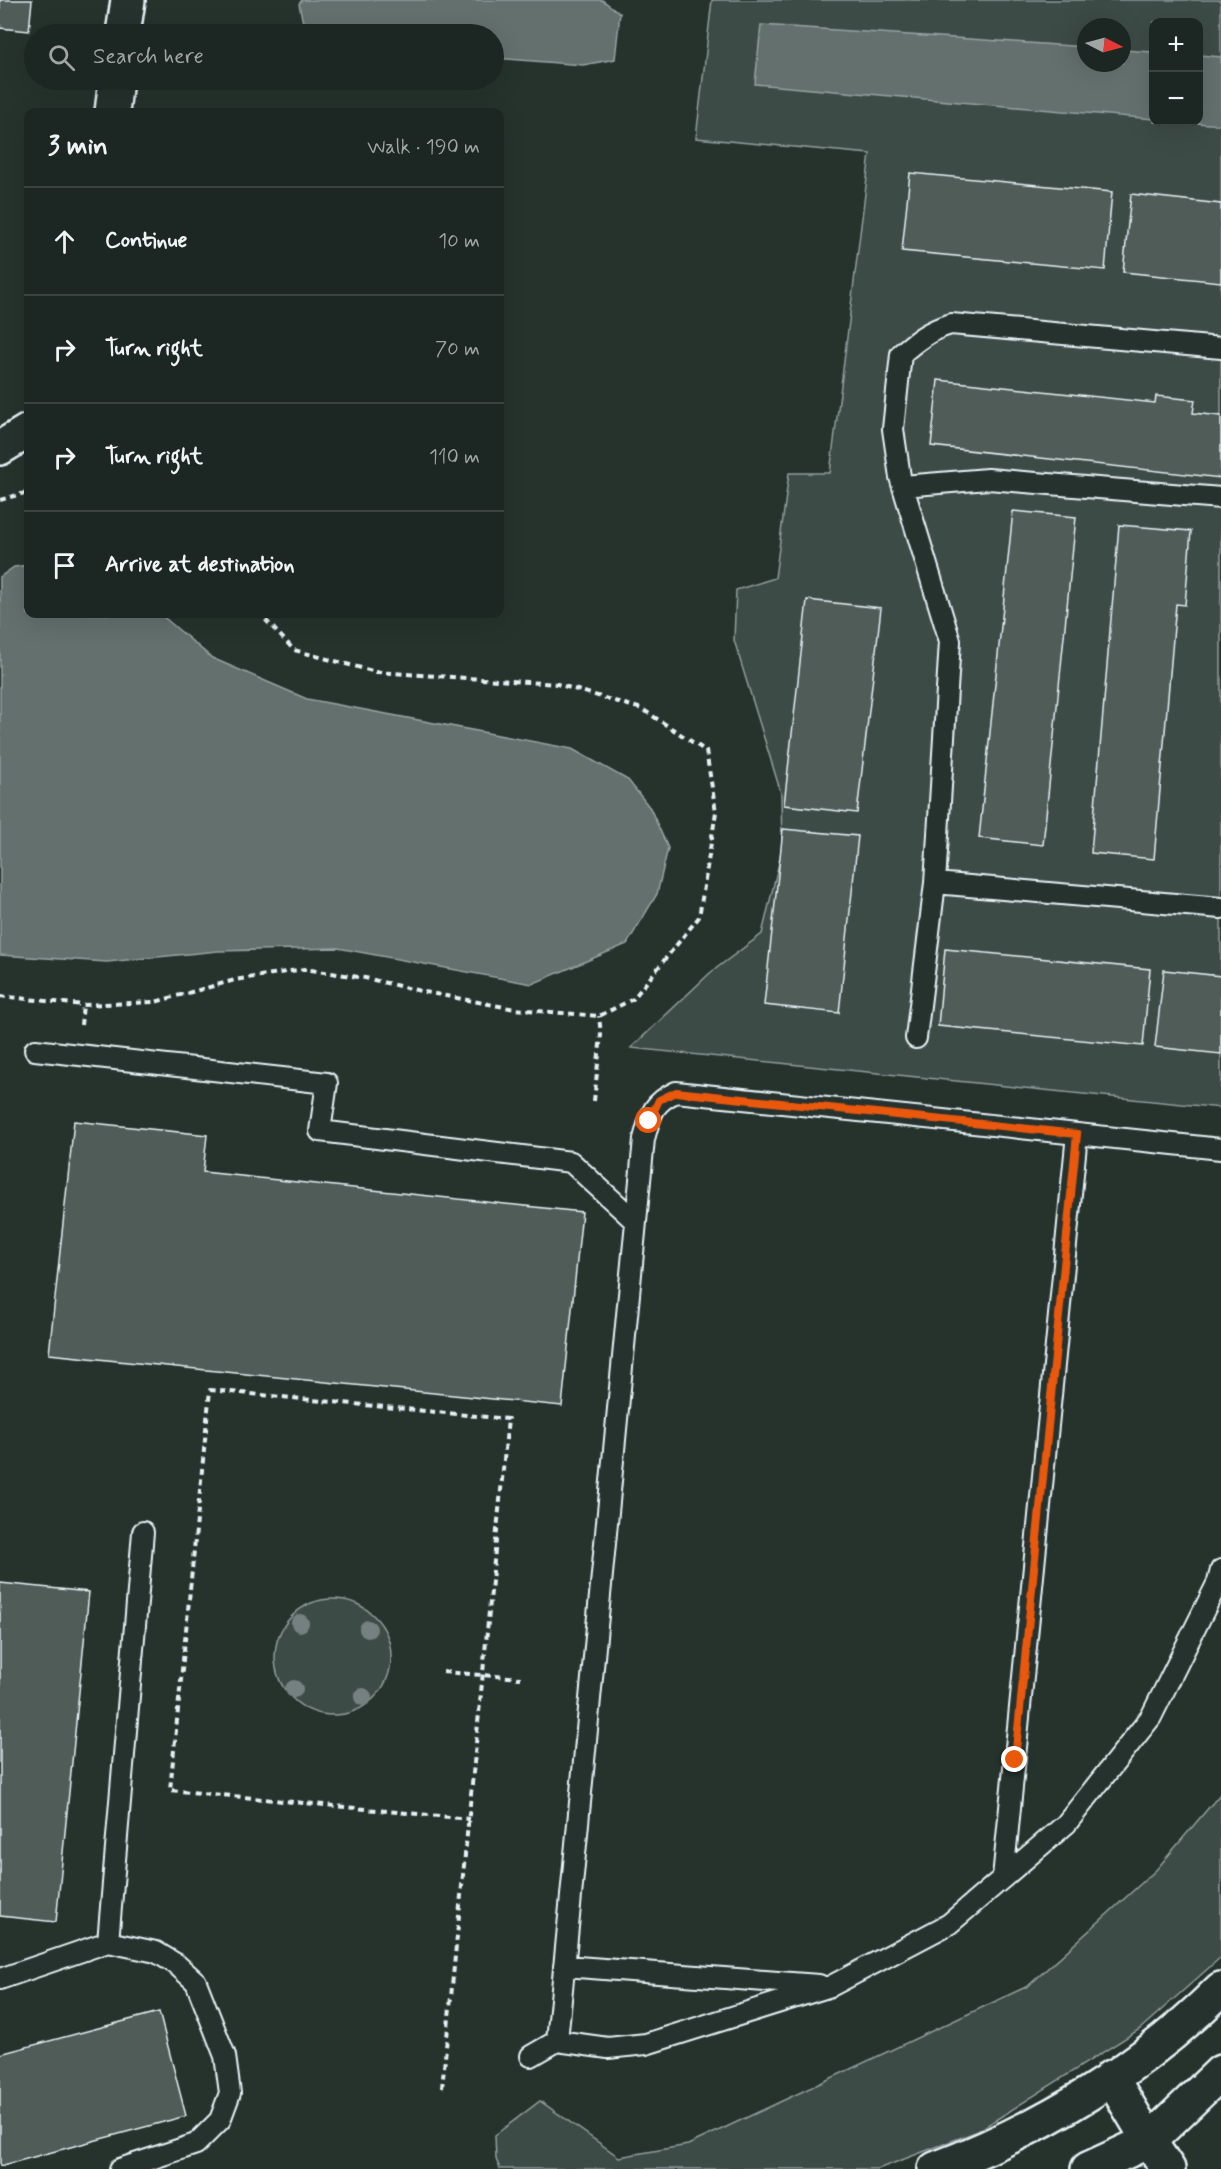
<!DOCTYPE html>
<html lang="en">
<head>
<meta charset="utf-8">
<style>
	body { margin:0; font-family:Mynerve,sans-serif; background:#252e2a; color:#f1f3f6 }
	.controls { position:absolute; right:18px; top:18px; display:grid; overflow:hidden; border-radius:12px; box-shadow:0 6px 24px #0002 }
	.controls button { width:54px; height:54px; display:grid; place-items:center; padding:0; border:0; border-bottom:2px solid #3a4340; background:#1c2622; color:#f1f3f6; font:30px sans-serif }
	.compass { position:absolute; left:1077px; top:18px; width:54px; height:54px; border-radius:50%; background:#1c2622; box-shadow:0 6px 24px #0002; rotate:96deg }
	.stop { position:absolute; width:18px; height:18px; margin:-14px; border:4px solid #ea580c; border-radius:50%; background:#fff }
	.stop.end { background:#ea580c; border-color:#fff; box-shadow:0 2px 6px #0008 }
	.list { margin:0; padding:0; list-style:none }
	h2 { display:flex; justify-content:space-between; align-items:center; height:78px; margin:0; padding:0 24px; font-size:26px }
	h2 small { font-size:20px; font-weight:400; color:#a0a5a5 }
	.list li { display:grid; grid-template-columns:39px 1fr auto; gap:18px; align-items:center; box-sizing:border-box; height:108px; padding:0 24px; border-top:2px solid #3a4340 }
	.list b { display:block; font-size:22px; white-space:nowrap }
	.list em { font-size:20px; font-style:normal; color:#a0a5a5 }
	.icon { flex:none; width:33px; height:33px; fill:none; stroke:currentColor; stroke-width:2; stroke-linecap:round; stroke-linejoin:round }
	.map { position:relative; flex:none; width:1221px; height:2169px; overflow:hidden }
	.search { position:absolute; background:#1c2622; box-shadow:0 6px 24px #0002; left:24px; top:24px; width:480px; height:66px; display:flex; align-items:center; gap:15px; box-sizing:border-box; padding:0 21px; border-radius:33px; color:#a0a5a5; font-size:22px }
	.panel { position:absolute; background:#1c2622; box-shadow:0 6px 24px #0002; left:24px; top:108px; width:480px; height:510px; border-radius:12px }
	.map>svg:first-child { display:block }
	.green { fill:#3e4b47; stroke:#939ea0; stroke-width:1.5; fill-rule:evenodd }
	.water { fill:#636f6d; stroke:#98a3a5; stroke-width:1.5 }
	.building { fill:#505c59; stroke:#e8f1f8; stroke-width:1.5 }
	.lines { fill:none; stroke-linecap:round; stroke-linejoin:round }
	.lane-casing { stroke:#e8f1f8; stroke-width:24 }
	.street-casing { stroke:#e8f1f8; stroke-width:38 }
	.path { stroke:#e8f1f8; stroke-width:4; stroke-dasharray:6 4.5; stroke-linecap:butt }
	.lane { stroke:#26332d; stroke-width:20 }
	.street { stroke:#26332d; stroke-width:33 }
	.tree { fill:#758080 }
	.route { stroke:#ea580c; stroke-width:8 }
</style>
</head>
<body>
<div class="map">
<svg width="1221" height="2169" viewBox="0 0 1221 2169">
	<rect width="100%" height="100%" fill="#26332d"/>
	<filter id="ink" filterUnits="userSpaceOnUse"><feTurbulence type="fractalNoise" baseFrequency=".0167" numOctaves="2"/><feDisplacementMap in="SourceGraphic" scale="12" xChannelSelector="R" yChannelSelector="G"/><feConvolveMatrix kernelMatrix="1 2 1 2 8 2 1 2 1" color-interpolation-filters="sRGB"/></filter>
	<g filter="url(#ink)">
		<!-- green -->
		<path class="green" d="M 712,0 L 1221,0 L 1221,1108 L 631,1048 L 710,973 L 762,934 L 782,850 L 781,793 L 734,640 L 736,590 L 775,578 L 789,473 L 830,473 L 870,154 L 696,138 ZM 1154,22 L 1198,22 L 1198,122 L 1154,122 ZM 1086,27 L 1122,27 L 1122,63 L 1086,63 Z
			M275 1657a58 58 0 1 1 116 0a58 58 0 1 1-116 0Z
			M 1221,1793 L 1221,1957 L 1140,2029 L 978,2131 L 878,2169 L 500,2169 L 496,2159 L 495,2135 L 540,2101 L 619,2157 L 688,2145 L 1028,1986 L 1156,1870 Z"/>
		<!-- water -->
		<path class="water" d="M 302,0 L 602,0 L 620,13 L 615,59 L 583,65 L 494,58 L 494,34 L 315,34 L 305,32 L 299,4 Z
			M 761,25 L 1086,47 L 1086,63 L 1122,63 L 1122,50 L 1153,52 L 1153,119 L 755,84 Z
			M 1199,55 L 1221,57 L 1221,125 L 1184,122 L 1198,122 Z
			M 28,565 L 28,614 L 160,614 L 212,658 L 307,699 L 572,749 L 628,780 L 650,808 L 668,848 L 657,894 L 627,944 L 532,984 L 338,948 L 218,951 L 107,962 L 0,955 L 0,577 L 14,567 Z"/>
		<!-- building -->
		<path class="building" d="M 0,0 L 32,0 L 29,31 L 0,28 Z
			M 910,173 L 1112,192 L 1105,270 L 902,251 Z
			M 1131,194 L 1221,204 L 1221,282 L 1123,272 Z
			M 938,380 L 1155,403 L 1156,396 L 1195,400 L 1193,413 L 1221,416 L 1221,478 L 931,446 Z
			M 1013,511 L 1076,517 L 1043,845 L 979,838 Z
			M 1119,525 L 1191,531 L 1185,605 L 1176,604 L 1154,859 L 1091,853 Z
			M 807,600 L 881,608 L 857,813 L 784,805 Z
			M 783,829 L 858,836 L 839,1013 L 764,1005 Z
			M 945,949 L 1150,969 L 1143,1046 L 938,1026 Z
			M 1164,970 L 1221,976 L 1221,1054 L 1155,1047 Z
			M 74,1121 L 207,1135 L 203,1172 L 582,1212 L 562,1406 L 49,1354 Z
			M 0,1583 L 89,1592 L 56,1922 L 0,1916 Z
			M 159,2012 L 186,2116 L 0,2166 L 0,2054 Z"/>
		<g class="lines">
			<!-- lane casing -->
			<g class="lane-casing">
				<path id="lane" d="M 1221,348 L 951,324 C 930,330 917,340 901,354 L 893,429 L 900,477 L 950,641 L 935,883 L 1221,908
					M 903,486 L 988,479 L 1221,498
					M 916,1038 L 935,883
					M 35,1050 L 327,1083 L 320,1131 L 571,1162 L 636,1222
					M 1003,1878 L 1077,1134
					M 108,1942 L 156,1952 L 176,1964 L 196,1982 L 225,2056 L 230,2093 L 220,2120 L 196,2144 L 120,2169
					M 564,1966 L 819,1985
					M 0,1979 L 108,1942 L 143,1532
					M 557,2041 L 644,1139 C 651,1114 652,1103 676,1092 L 1221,1149
					M 531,2056 L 557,2041 L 608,2048 L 646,2044 L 831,1986 L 949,1924 L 1066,1824 L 1151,1717 L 1218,1582 L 1221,1570"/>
			</g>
			<!-- street casing -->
			<g class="street-casing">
				<path id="street" d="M 123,34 L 128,0
					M 112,112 L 116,80
					M 0,448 L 28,431
					M 1111,2077 L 1149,2141 L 1168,2169
					M 935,2169 C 1041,2129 1141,2069 1221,1989
					M 1088,2169 L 1149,2141 L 1221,2072"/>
			</g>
			<!-- path -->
			<path class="path" d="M 0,500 L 28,492
				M 0,996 L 83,1005 L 155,1002 L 235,980 L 304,969 L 365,978 L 425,992 L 515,1009 L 599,1016 L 633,999 L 699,917 L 716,812 L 706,751 L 642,709 L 557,684 L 376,672 L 294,650 L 260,614
				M 81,1025 L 83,1005
				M 594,1101 L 601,1035 L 599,1016
				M 443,1672 L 521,1678
				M 442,2088 L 508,1419 L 210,1390 L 170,1790 L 469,1819"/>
			<!-- lane -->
			<use href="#lane" class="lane"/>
			<!-- street -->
			<use href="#street" class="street"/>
		</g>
		<!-- trees -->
		<g class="tree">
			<circle cx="300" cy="1623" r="9"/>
			<circle cx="368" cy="1629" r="9"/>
			<circle cx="294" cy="1689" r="9"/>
			<circle cx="363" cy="1697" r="9"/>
		</g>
	</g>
	<g class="lines" filter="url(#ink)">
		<!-- route -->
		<path class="route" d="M 649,1121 L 659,1100 L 676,1092 L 1077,1134 L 1015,1760"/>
	</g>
</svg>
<div class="controls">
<button>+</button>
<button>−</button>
</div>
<svg class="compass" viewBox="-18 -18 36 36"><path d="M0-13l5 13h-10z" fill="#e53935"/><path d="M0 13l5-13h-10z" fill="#a0a5a5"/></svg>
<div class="stop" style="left:649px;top:1121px"></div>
<div class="stop end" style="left:1015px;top:1760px"></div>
<div class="search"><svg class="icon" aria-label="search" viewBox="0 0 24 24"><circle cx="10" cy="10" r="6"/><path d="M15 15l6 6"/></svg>Search here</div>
<section class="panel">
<h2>3 min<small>Walk · 190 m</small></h2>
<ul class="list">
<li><svg class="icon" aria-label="ahead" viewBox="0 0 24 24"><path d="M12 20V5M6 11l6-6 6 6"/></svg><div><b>Continue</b></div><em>10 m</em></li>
<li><svg class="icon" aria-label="right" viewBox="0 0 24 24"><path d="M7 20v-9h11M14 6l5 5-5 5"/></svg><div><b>Turn right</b></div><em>70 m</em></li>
<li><svg class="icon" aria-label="right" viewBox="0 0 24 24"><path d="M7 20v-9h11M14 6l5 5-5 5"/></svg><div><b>Turn right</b></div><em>110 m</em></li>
<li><svg class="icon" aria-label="arrive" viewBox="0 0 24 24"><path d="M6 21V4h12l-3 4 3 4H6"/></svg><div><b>Arrive at destination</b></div></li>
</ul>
</section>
</div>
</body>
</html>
